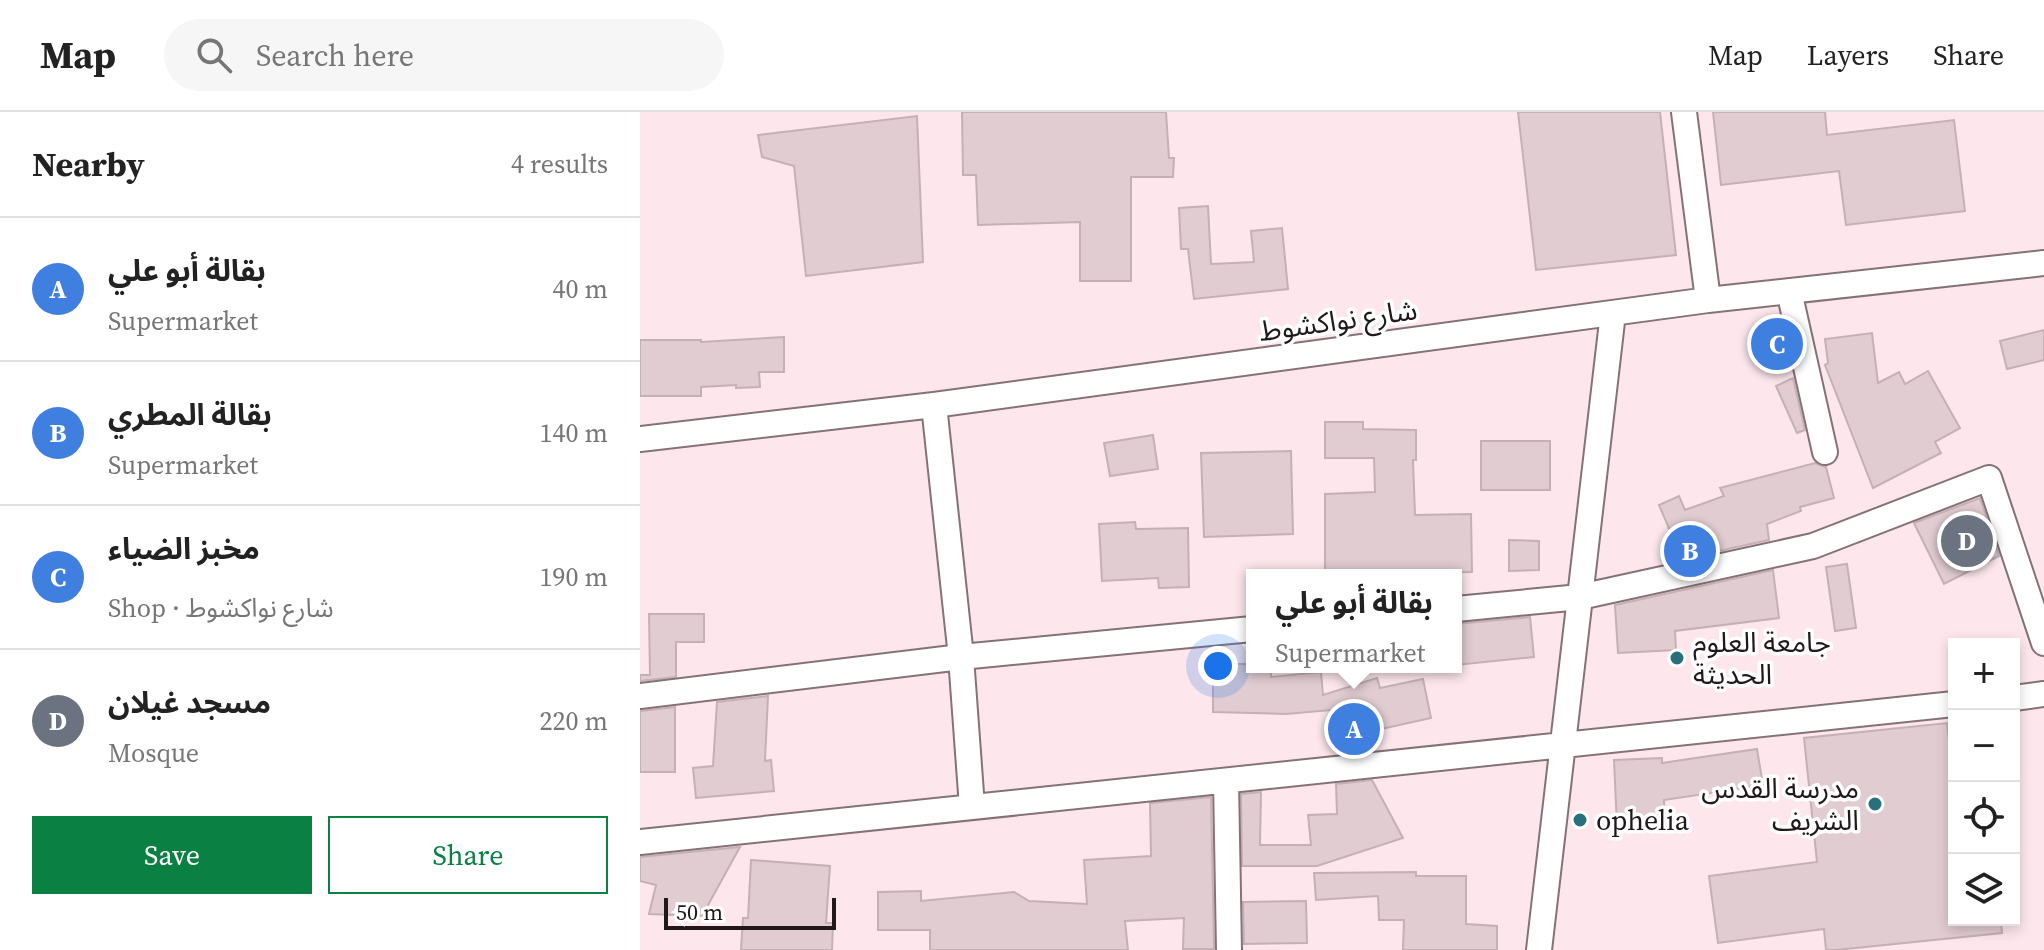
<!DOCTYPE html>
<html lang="en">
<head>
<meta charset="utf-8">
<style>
	body { margin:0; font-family:"Source Serif 4","Noto Sans Arabic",serif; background:#f6f6f6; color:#222 }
	.controls { position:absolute; right:24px; bottom:24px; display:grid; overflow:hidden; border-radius:0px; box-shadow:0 4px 12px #0003 }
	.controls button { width:72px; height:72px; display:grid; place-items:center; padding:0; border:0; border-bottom:2px solid #e0e0e0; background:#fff; color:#222; font:40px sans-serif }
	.scale { position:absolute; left:24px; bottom:20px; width:172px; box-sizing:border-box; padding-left:8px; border:4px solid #20181a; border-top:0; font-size:22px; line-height:28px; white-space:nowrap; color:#20181a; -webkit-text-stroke:6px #fff; paint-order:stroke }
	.you { position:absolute; left:578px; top:554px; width:28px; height:28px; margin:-20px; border:6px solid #fff; border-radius:50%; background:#1a73e8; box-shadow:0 0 0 12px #1a73e833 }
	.badge { display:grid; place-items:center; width:52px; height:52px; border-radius:50%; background:#0b8043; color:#fff; font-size:26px; font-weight:700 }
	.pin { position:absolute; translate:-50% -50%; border:4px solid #fff; box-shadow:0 2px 8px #0006 }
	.popup { position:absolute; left:606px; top:457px; width:216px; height:104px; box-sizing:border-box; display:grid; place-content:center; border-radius:0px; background:#fff; filter:drop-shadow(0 2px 6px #0005); font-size:26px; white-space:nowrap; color:#767676 }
	.popup b { font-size:30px; color:#222 }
	.popup::after { content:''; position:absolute; left:50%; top:100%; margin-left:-16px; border:16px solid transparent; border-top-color:#fff }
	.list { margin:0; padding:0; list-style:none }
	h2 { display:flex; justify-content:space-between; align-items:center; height:104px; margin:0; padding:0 32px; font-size:34px }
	h2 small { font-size:26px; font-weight:400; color:#767676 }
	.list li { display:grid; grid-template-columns:52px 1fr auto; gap:24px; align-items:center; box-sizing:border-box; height:144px; padding:0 32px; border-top:2px solid #e0e0e0 }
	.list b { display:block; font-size:30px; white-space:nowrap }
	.list p { margin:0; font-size:26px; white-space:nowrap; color:#767676 }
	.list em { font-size:26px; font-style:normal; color:#767676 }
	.actions { display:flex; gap:16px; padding:24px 32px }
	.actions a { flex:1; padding:18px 0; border:2px solid #0b8043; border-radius:0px; text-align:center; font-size:28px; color:#0b8043 }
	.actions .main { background:#0b8043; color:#fff }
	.icon { flex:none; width:44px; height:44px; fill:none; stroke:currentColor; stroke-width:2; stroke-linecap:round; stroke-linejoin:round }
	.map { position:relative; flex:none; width:1404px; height:838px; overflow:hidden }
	header { display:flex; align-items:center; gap:48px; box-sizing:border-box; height:112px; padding:0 40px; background:#fff; border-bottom:2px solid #e0e0e0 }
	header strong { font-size:38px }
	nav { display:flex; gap:44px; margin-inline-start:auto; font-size:28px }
	.search { width:560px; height:72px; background:#f6f6f6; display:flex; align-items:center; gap:20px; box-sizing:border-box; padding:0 28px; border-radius:44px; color:#767676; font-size:30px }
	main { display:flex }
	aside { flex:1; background:#fff }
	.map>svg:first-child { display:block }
	.building { fill:#e1ccd1; stroke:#c5b0b5; stroke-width:2 }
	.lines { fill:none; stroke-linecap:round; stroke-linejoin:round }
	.minor-casing { stroke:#857277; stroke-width:28 }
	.minor { stroke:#fff; stroke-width:24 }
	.poi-dot { fill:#28707c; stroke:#fff; stroke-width:3 }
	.labels { text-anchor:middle; stroke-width:7; stroke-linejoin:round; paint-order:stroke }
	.street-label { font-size:28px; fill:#20181a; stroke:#fff }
	.poi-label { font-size:28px; fill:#20181a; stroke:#fff; text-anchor:start }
</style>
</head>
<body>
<header>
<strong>Map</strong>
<div class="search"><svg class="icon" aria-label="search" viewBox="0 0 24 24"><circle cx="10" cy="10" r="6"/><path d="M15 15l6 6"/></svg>Search here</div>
<nav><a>Map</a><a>Layers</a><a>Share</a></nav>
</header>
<main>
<aside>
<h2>Nearby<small>4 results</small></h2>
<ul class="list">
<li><span class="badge" style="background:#3f7fe0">A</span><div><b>بقالة أبو علي</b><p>Supermarket</p></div><em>40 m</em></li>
<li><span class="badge" style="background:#3f7fe0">B</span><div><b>بقالة المطري</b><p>Supermarket</p></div><em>140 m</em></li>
<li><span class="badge" style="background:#3f7fe0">C</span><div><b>مخبز الضياء</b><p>Shop · شارع نواكشوط</p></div><em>190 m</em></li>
<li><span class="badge" style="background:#6b7280">D</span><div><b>مسجد غيلان</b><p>Mosque</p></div><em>220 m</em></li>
</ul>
<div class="actions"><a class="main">Save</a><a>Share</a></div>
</aside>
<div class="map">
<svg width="1404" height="838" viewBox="0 0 1404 838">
	<rect width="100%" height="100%" fill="#fde7ec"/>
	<!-- building -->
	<path class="building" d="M 322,0 L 526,0 L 529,46 L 534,46 L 533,65 L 491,65 L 491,169 L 440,169 L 440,110 L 338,113 L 336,63 L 323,63 Z
		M 878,0 L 1020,0 L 1036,143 L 896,158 Z
		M 1073,0 L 1185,0 L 1187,23 L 1314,8 L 1325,99 L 1206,113 L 1199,59 L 1081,73 Z
		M 277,4 L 283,150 L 166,164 L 154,54 L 122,45 L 118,23 Z
		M 568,94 L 571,152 L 614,150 L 611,119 L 642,116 L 648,177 L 554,187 L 548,137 L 541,137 L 539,96 Z
		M 1404,218 L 1404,248 L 1367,257 L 1360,229 Z
		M 1232,221 L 1238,271 L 1259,260 L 1265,272 L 1288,259 L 1320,316 L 1295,330 L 1301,341 L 1233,376 L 1185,253 L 1188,251 L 1185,227 Z
		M 144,225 L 144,260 L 119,260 L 120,275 L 96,276 L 96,273 L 61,275 L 61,284 L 0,284 L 0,228 L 61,228 L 61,230 Z
		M 1153,266 L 1165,318 L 1157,321 L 1136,274 Z
		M 685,310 L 723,310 L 723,317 L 776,318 L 776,348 L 773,348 L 775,403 L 831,402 L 832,460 L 685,463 L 685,382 L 735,380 L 734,346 L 685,346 Z
		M 513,323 L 518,357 L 470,364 L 464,331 Z
		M 841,329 L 910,329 L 910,378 L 841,378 Z
		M 651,339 L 653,422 L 564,425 L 561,341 Z
		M 1175,351 L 1186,355 L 1194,386 L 1160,395 L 1161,399 L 1127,412 L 1129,428 L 1042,447 L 1019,393 L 1039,384 L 1045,398 L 1084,384 L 1080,376 Z
		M 1340,386 L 1359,444 L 1304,472 L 1274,411 Z
		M 495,410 L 496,417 L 548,416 L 549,475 L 519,476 L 518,466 L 462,469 L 459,412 Z
		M 869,428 L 899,429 L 899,458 L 869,459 Z
		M 1207,452 L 1216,516 L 1195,519 L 1186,455 Z
		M 1133,458 L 1139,506 L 1035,519 L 1036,538 L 978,541 L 975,493 Z
		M 9,502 L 64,502 L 64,530 L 36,530 L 36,565 L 0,569 L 0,563 L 10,563 Z
		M 890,505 L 894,545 L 816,553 L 816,512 Z
		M 573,552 L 612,552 L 612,555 L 631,555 L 631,565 L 681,560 L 683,583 L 737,566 L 740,576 L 783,567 L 791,606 L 723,621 L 714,596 L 646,602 L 573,600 Z
		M 128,584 L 125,649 L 131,648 L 134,679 L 56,686 L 53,656 L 73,654 L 77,590 Z
		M 35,595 L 35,660 L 0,660 L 0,599 Z
		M 1307,611 L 1314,678 L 1314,808 L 1361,808 L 1362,821 L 1196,838 L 1186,838 L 1184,817 L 1078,831 L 1069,764 L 1177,750 L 1164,626 Z
		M 1117,637 L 1123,673 L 1024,688 L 1025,713 L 977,715 L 974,648 L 1022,646 L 1022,651 Z
		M 732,668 L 763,726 L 677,754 L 602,754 L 601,682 L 621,680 L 620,733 L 671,733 L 668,703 L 697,702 L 696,672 Z
		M 571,685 L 574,837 L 543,837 L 544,806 L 485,809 L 488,838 L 290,838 L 290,818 L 238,818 L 238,780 L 281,779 L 281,789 L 374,780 L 389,789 L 447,792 L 444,748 L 511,744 L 510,691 Z
		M 100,735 L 62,804 L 9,802 L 16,773 L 0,769 L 0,745 Z
		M 111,748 L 190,754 L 186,811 L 193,811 L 192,838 L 101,838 L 103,806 L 108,806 Z
		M 776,760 L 776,764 L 826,764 L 826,812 L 857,814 L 857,838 L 763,838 L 764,808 L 739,808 L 738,784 L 676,788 L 674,761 Z
		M 666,789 L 667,831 L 604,832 L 603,790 Z"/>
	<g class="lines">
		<!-- minor casing -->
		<g class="minor-casing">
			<path id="minor" d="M 1044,0 L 1068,188
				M 1149,179 L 1185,340
				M 294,293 L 321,545 L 332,695
				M 0,327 L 294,293 L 1068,188 L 1404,151
				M 816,497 L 940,485 L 1173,434 L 1349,366 L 1404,531
				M 0,584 L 321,545 L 612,517
				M 1374,586 L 1404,582
				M 586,669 L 589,838
				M 0,730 L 1314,592
				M 899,838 L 973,201"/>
		</g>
		<!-- minor -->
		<use href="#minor" class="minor"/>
	</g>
	<!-- markers -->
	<g class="poi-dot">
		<circle cx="1037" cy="546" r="8"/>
		<circle cx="1235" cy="692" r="8"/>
		<circle cx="940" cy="708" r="8"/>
	</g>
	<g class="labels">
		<!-- street labels -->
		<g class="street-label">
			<text transform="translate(698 208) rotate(-8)" y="10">شارع نواكشوط</text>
		</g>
		<!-- poi labels -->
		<g class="poi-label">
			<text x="1053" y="540">جامعة العلوم<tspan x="1053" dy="32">الحديثة</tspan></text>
			<text x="1219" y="686" text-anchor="end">مدرسة القدس<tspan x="1219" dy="32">الشريف</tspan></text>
			<text x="956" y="718">ophelia</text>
		</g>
	</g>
</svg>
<div class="controls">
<button>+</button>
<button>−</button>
<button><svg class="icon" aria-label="locate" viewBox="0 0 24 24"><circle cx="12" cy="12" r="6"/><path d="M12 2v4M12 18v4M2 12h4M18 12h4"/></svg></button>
<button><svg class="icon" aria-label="layers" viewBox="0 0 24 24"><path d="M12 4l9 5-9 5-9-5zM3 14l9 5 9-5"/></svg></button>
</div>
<div class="scale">50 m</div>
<div class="you"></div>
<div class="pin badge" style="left:714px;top:617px;background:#3f7fe0">A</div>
<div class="popup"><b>بقالة أبو علي</b>Supermarket</div>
<div class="pin badge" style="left:1050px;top:439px;background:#3f7fe0">B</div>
<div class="pin badge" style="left:1137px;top:232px;background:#3f7fe0">C</div>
<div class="pin badge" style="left:1327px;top:429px;background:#6b7280">D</div>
</div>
</main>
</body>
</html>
